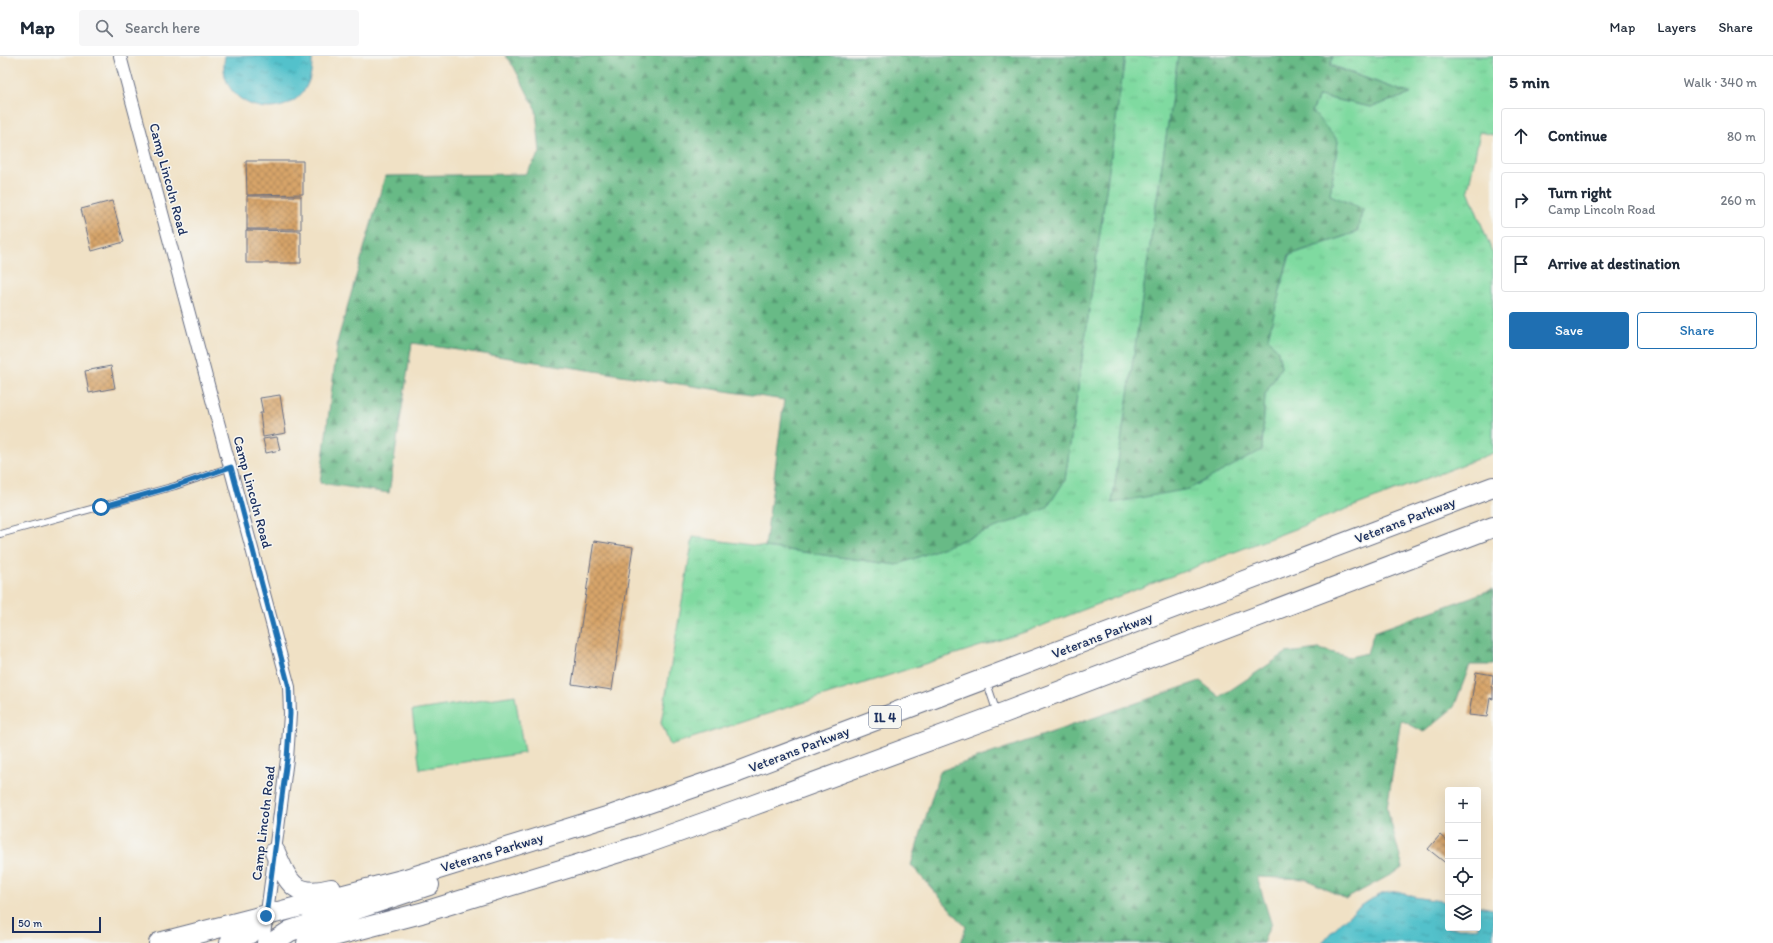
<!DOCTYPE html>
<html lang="en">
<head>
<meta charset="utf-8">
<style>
	body { margin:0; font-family:Itim,sans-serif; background:#f6f6f7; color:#1f2937 }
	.controls { position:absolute; right:12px; bottom:12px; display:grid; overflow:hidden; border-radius:4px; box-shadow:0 4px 16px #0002 }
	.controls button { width:36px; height:36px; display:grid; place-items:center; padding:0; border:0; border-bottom:1px solid #e0e1e3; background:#fff; color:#1f2937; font:20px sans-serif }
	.scale { position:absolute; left:12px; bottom:10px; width:89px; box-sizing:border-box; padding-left:4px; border:2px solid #1b2f5e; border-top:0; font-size:11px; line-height:14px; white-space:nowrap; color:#1b2f5e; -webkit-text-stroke:3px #f6f6f2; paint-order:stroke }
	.stop { position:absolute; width:12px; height:12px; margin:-9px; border:3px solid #1f6fb2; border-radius:50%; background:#fff }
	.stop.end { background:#1f6fb2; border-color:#fff; box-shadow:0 1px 4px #0008 }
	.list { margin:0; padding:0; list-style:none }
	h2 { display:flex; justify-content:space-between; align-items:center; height:52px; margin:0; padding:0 16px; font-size:17px }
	h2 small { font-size:13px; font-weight:400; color:#747a83 }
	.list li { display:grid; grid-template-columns:26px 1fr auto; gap:12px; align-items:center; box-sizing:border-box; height:56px; margin:0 8px 8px; padding:0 8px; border:1px solid #e0e1e3; border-radius:4px }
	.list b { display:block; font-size:15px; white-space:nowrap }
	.list p { margin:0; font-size:13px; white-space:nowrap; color:#747a83 }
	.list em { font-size:13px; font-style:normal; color:#747a83 }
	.actions { display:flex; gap:8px; padding:12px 16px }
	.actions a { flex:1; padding:9px 0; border:1px solid #1f6fb2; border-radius:4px; text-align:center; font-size:14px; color:#1f6fb2 }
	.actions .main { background:#1f6fb2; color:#fff }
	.icon { flex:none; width:22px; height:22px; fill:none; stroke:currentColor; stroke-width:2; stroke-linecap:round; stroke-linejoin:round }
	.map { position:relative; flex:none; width:1493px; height:887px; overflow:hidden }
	header { display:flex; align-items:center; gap:24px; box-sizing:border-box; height:56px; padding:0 20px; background:#fff; border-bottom:1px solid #e0e1e3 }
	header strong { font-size:19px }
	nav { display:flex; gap:22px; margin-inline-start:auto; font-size:14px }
	.search { width:280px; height:36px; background:#f6f6f7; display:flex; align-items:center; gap:10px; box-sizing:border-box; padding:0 14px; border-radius:4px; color:#747a83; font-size:15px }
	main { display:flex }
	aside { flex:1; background:#fff }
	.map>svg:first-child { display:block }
	.grass { fill:url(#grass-tufts); stroke:#4d847f }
	.forest { fill:url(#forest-firs); stroke:#417472 }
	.pitch { fill:#7fdaa0; stroke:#4d847f }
	.water { fill:url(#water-ripples); stroke:#377894 }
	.building { fill:url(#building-cross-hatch) }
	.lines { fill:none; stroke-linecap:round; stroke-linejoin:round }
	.service-casing { stroke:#666d82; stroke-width:8 }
	.minor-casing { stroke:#666d82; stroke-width:14 }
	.trunk-casing { stroke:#666d82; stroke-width:22 }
	.service { stroke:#fff; stroke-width:6 }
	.minor { stroke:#fff; stroke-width:12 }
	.trunk { stroke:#fff; stroke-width:20 }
	.route { stroke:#1f6fb2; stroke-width:5 }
	.labels { text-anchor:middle; stroke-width:3; stroke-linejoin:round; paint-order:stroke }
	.shield { fill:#f6f6f2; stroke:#5d6b8a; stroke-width:1 }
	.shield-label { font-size:13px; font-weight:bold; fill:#1b2f5e }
	.street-label { font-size:14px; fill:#1b2f5e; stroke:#f6f6f2 }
</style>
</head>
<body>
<header>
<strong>Map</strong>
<div class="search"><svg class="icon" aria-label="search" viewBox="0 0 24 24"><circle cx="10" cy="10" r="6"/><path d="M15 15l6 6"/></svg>Search here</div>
<nav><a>Map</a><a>Layers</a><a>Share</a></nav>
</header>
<main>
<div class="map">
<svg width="1493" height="887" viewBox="0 0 1493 887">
	<defs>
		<pattern id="grass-tufts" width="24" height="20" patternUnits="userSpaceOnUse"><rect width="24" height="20" fill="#7fdaa0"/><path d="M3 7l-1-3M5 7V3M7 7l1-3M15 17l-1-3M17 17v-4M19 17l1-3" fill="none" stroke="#6dbb8c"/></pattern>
		<pattern id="forest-firs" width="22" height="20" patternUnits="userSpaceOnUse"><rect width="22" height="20" fill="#67ba86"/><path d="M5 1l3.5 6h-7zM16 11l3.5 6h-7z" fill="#549871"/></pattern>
		<pattern id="water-ripples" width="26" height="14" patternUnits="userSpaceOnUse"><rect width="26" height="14" fill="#53c1cb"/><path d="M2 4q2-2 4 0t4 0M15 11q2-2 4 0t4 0" fill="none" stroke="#449da8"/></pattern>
		<pattern id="building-cross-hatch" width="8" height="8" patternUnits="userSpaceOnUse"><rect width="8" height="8" fill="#d7a469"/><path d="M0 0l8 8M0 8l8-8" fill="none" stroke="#ae865a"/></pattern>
	</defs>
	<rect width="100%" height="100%" fill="#f6f6f2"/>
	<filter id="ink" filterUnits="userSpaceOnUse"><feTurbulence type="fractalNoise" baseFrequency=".025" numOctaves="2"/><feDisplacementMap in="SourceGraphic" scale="8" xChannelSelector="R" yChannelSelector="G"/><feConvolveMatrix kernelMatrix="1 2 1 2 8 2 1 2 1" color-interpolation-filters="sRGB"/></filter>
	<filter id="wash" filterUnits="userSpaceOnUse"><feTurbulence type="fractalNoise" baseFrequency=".012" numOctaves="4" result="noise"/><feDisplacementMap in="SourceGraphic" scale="16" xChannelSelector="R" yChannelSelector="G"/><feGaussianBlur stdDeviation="0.9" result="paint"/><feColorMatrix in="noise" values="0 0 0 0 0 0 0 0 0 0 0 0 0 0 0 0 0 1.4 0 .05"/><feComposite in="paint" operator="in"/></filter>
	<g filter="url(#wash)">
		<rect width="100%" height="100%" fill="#f0e1c5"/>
		<!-- grass -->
		<path class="grass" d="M 1125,0 L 1178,0 L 1112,447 L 1262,394 L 1265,338 L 1281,311 L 1278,295 L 1267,282 L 1290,199 L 1357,176 L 1363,153 L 1330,139 L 1338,85 L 1312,56 L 1319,40 L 1371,51 L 1410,38 L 1330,9 L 1333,0 L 1493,0 L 1493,79 L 1480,76 L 1468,134 L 1493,198 L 1493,397 L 1028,575 L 670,689 L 661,667 L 693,481 L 897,509 L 1047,451 L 1065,424 Z"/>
		<!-- forest -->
		<path class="forest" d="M 505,0 L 1125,0 L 1065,424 L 1047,452 L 897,509 L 765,491 L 784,344 L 412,287 L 389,437 L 320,427 L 338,283 L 385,120 L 525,118 L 540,97 L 536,54 L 514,11 Z
			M 1178,0 L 1333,0 L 1330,10 L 1411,38 L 1371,51 L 1319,40 L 1312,55 L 1338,85 L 1330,139 L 1363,153 L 1357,176 L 1289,199 L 1268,282 L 1278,295 L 1281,311 L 1265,338 L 1262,394 L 1189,433 L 1112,447 Z
			M 1493,533 L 1493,609 L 1470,609 L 1454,651 L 1424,676 L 1401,664 L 1387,752 L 1403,812 L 1346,843 L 1306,823 L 1257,821 L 1271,867 L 1263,887 L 961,887 L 966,871 L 911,809 L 940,715 L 1200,625 L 1220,641 L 1286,597 L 1319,593 L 1350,601 L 1367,597 L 1374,576 Z"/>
		<!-- pitch -->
		<path class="pitch" d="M 515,639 L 524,697 L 420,713 L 412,655 Z"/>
		<!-- water -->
		<path class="water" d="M 225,0 L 312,0 C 316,77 212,61 225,0 Z
			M 1398,835 L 1414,841 L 1448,846 L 1448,872 L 1478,872 L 1478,850 L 1493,853 L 1493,887 L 1322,887 C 1335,870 1362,846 1382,838 C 1387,836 1393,836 1398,835 Z"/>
		<g id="blocks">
			<!-- building -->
			<path class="building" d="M 246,105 L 303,105 L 303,138 L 247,139 Z
				M 247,140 L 301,140 L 301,173 L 247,173 Z
				M 112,145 L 124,186 L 92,195 L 81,153 Z
				M 246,174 L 301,175 L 301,207 L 246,207 Z
				M 111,310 L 115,332 L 89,337 L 85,315 Z
				M 280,339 L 286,377 L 263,381 L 260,357 L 263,357 L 260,342 Z
				M 277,381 L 280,394 L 266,397 L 263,383 Z
				M 594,485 L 633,491 L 612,634 L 572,628 Z
				M 1476,616 L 1493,619 L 1492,631 L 1493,631 L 1493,643 L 1490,642 L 1487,661 L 1469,659 Z
				M 1440,779 L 1448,786 L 1448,809 L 1428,793 Z"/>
		</g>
	</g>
	<g filter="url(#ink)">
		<use href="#blocks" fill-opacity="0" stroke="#666d82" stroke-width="1"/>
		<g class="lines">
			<!-- service casing -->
			<g class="service-casing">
				<path id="service" d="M 0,478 L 175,430 L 231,411
					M 986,624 L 997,657"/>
			</g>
			<!-- minor casing -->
			<g class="minor-casing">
				<path id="minor" d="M 120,0 L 289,631 L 290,658 L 287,703 L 263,887"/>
			</g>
			<!-- trunk casing -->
			<g class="trunk-casing">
				<path id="trunk" d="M 275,796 C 288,826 294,843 331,833
					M 159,887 L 406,823 L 613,759 L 738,716 L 1493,431
					M 230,887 C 246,882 256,874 266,860
					M 272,887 L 290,875 L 429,829
					M 307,887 L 421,857 L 642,789 L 751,750 L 998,659 L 1493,471"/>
			</g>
			<!-- service -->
			<use href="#service" class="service"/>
			<!-- minor -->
			<use href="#minor" class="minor"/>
			<!-- trunk -->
			<use href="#trunk" class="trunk"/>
		</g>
	</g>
	<g class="lines" filter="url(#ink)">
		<!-- route -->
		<path class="route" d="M 101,451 L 175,430 L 231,411 L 289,631 L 290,658 L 287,703 L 266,860"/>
	</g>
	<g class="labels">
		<!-- shield labels -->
		<rect class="shield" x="869" y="650" width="32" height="22" rx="3"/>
		<g class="shield-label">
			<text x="885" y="666">IL 4</text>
		</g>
		<!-- street labels -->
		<g class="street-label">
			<text transform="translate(169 123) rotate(75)" y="5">Camp Lincoln Road</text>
			<text transform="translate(253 436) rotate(75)" y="5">Camp Lincoln Road</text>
			<text transform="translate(1405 464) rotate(-21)" y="5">Veterans Parkway</text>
			<text transform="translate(1102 579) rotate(-21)" y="5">Veterans Parkway</text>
			<text transform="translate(799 693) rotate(-21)" y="5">Veterans Parkway</text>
			<text transform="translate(263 767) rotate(-83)" y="5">Camp Lincoln Road</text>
			<text transform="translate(492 796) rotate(-17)" y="5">Veterans Parkway</text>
		</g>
	</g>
</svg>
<div class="controls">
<button>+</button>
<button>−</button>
<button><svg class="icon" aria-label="locate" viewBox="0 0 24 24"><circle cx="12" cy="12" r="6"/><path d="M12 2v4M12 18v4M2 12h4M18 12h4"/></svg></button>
<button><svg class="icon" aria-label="layers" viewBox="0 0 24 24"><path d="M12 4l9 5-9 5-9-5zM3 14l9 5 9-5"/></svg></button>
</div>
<div class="scale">50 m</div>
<div class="stop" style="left:101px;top:451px"></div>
<div class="stop end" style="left:266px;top:860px"></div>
</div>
<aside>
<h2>5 min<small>Walk · 340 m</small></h2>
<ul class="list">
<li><svg class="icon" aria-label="ahead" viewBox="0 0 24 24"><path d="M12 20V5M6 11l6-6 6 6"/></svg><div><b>Continue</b></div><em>80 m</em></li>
<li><svg class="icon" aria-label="right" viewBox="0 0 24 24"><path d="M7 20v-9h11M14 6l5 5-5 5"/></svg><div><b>Turn right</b><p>Camp Lincoln Road</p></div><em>260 m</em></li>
<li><svg class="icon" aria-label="arrive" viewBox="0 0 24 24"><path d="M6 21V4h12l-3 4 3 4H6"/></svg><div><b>Arrive at destination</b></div></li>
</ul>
<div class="actions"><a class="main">Save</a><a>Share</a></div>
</aside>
</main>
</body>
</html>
